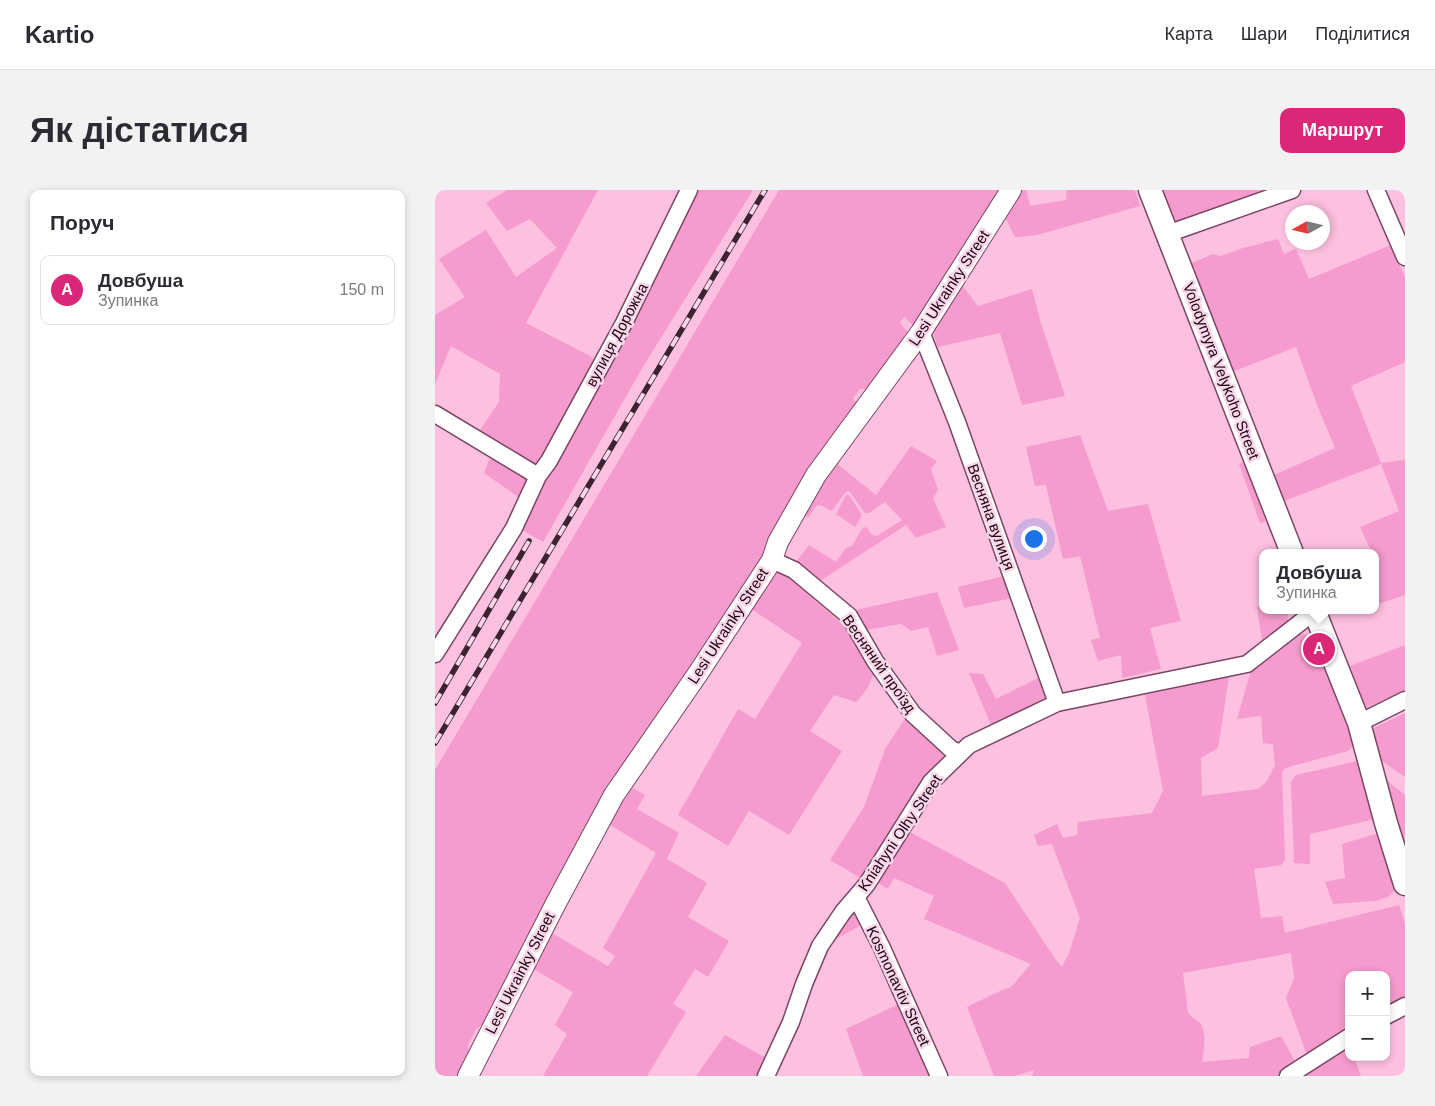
<!DOCTYPE html>
<html lang="uk">
<head>
<meta charset="utf-8">
<style>
	body { margin:0; font-family:Arial,sans-serif; background:#f2f2f3; color:#2b2b33 }
	.controls { position:absolute; right:15px; bottom:15px; display:grid; overflow:hidden; border-radius:10px; box-shadow:0 2px 8px #0003 }
	.controls button { width:45px; height:45px; display:grid; place-items:center; padding:0; border:0; border-bottom:1px solid #e1e1e2; background:#fff; color:#2b2b33; font:25px sans-serif }
	.compass { position:absolute; left:850px; top:15px; width:45px; height:45px; border-radius:50%; background:#fff; box-shadow:0 2px 8px #0003; rotate:262deg }
	.you { position:absolute; left:598px; top:348px; width:18px; height:18px; margin:-12px; border:4px solid #fff; border-radius:50%; background:#1a73e8; box-shadow:0 0 0 8px #1a73e833 }
	.badge { display:grid; place-items:center; width:32px; height:32px; border-radius:50%; background:#db2777; color:#fff; font-size:16px; font-weight:700 }
	.pin { position:absolute; translate:-50% -50%; border:2px solid #fff; box-shadow:0 1px 5px #0006 }
	.popup { position:absolute; left:824px; top:359px; width:120px; height:65px; box-sizing:border-box; display:grid; place-content:center; border-radius:10px; background:#fff; filter:drop-shadow(0 1px 4px #0005); font-size:16px; white-space:nowrap; color:#7c7c81 }
	.popup b { font-size:19px; color:#2b2b33 }
	.popup::after { content:''; position:absolute; left:50%; top:100%; margin-left:-10px; border:10px solid transparent; border-top-color:#fff }
	.list { margin:0; padding:0; list-style:none }
	h2 { display:flex; justify-content:space-between; align-items:center; height:65px; margin:0; padding:0 20px; font-size:21px }
	h2 small { font-size:16px; font-weight:400; color:#7c7c81 }
	.list li { display:grid; grid-template-columns:32px 1fr auto; gap:15px; align-items:center; box-sizing:border-box; height:70px; margin:0 10px 10px; padding:0 10px; border:1px solid #e1e1e2; border-radius:10px }
	.list b { display:block; font-size:19px; white-space:nowrap }
	.list p { margin:0; font-size:16px; white-space:nowrap; color:#7c7c81 }
	.list em { font-size:16px; font-style:normal; color:#7c7c81 }
	.map { position:relative; flex:none; width:970px; height:886px; overflow:hidden; border-radius:10px }
	header { display:flex; align-items:center; gap:30px; box-sizing:border-box; height:70px; padding:0 25px; background:#fff; border-bottom:1px solid #e1e1e2 }
	header strong { font-size:24px }
	nav { display:flex; gap:28px; margin-inline-start:auto; font-size:18px }
	.intro { display:flex; align-items:center; justify-content:space-between; box-sizing:border-box; height:120px; padding:0 30px }
	h1 { margin:0; font-size:35px }
	.button { padding:12px 22px; border-radius:10px; background:#db2777; color:#fff; font-size:18px; font-weight:700 }
	main { display:flex; gap:30px; padding:0 30px }
	aside { flex:1; background:#fff; border-radius:10px; box-shadow:0 2px 8px #0003 }
	.map>svg:first-child { display:block }
	.green { fill:#f59bcd }
	.lines { fill:none; stroke-linecap:round; stroke-linejoin:round }
	.minor-casing { stroke:#7b4664; stroke-width:19 }
	.tertiary-casing { stroke:#7b4664; stroke-width:22 }
	.secondary-casing { stroke:#7b4664; stroke-width:25 }
	.minor { stroke:#fff; stroke-width:16 }
	.tertiary { stroke:#fff; stroke-width:20 }
	.secondary { stroke:#fff; stroke-width:22 }
	.rail-casing { stroke:#3c2330; stroke-width:5.5 }
	.rail { stroke:#fbd5e9; stroke-width:4; stroke-dasharray:11; stroke-linecap:butt }
	.labels { text-anchor:middle; stroke-width:5; stroke-linejoin:round; paint-order:stroke }
	.street-label { font-size:15px; fill:#17050f; stroke:#fbd5e9 }
</style>
</head>
<body>
<header>
<strong>Kartio</strong>
<nav><a>Карта</a><a>Шари</a><a>Поділитися</a></nav>
</header>
<div class="intro"><h1>Як дістатися</h1><a class="button">Маршрут</a></div>
<main>
<aside>
<h2>Поруч<small></small></h2>
<ul class="list">
<li><span class="badge">A</span><div><b>Довбуша</b><p>Зупинка</p></div><em>150 m</em></li>
</ul>
</aside>
<div class="map">
<svg width="970" height="886" viewBox="0 0 970 886">
	<rect width="100%" height="100%" fill="#fdc0e0"/>
	<!-- green -->
	<path class="green" d="M 72,0 L 163,0 L 91,133 L 157,167 L 161,178 L 110,270 L 100,275 L 43,243 L 64,212 L 65,184 L 16,156 L 0,194 L 0,125 L 30,107 L 4,69 L 51,40 L 81,87 L 122,58 L 95,29 L 72,41 L 51,13 Z
		M 260,0 L 318,0 L 209,175 L 108,352 L 84,338 Z
		M 344,0 L 569,0 L 481,138 L 469,127 L 465,133 L 476,146 L 433,199 L 425,199 L 418,208 L 422,214 L 357,313 L 353,313 L 347,324 L 350,328 L 328,369 L 205,552 L 173,595 L 103,727 L 50,833 L 41,839 L 33,855 L 34,865 L 25,886 L 0,886 L 0,580 Z
		M 582,0 L 591,0 L 595,16 L 631,10 L 632,0 L 700,0 L 705,16 L 602,45 L 580,47 L 568,23 Z
		M 728,0 L 835,0 L 740,34 Z
		M 843,49 L 849,64 L 861,59 L 874,89 L 956,55 L 970,87 L 970,172 L 916,196 L 946,273 L 970,270 L 970,405 L 940,415 L 940,363 L 937,363 L 925,337 L 964,321 L 946,274 L 849,311 L 839,285 L 900,258 L 882,215 L 861,157 L 797,182 L 754,74 L 778,64 L 786,66 L 808,58 Z
		M 526,94 L 543,116 L 597,99 L 606,133 L 630,206 L 587,215 L 565,143 L 503,157 L 496,139 Z
		M 645,245 L 673,321 L 713,314 L 746,431 L 715,438 L 726,479 L 687,488 L 686,465 L 663,471 L 656,450 L 665,448 L 645,366 L 628,369 L 611,295 L 600,296 L 591,257 Z
		M 476,256 L 502,271 L 496,279 L 503,300 L 498,308 L 511,337 L 481,348 L 471,335 L 385,391 L 361,372 L 374,355 L 401,372 L 411,358 L 417,356 L 427,339 L 430,337 L 432,338 L 437,345 L 442,346 L 467,330 L 450,312 L 434,323 L 430,323 L 415,302 L 413,301 L 409,304 L 397,321 C 382,314 384,310 374,327 L 364,326 L 400,272 L 441,305 Z
		M 57,263 L 89,285 L 92,296 L 86,309 L 49,283 Z
		M 808,272 L 810,274 L 830,329 L 830,332 L 825,333 L 804,274 Z
		M 411,305 L 414,305 L 427,325 L 420,337 L 401,324 Z
		M 342,383 L 350,384 L 415,441 L 440,481 C 436,492 430,504 421,512 L 399,505 L 375,541 L 407,561 L 354,645 L 314,621 L 293,656 L 243,625 L 303,519 L 320,529 L 367,453 L 315,418 L 337,385 Z
		M 569,386 L 577,408 L 529,418 L 523,397 Z
		M 502,402 L 524,460 L 502,466 L 493,437 L 476,441 L 466,434 L 431,440 L 421,420 Z
		M 828,416 L 828,420 L 852,420 L 853,431 L 829,453 L 827,451 L 822,417 Z
		M 864,443 L 876,446 L 879,452 L 919,555 L 913,561 L 861,575 L 849,579 L 847,584 L 850,670 L 846,675 L 819,679 L 826,728 L 847,726 L 850,743 L 964,715 L 970,733 L 970,809 L 951,819 L 951,785 L 914,785 L 914,841 L 872,865 L 851,808 L 859,788 L 856,763 L 748,783 L 753,823 C 756,827 759,828 763,831 C 773,840 769,859 767,872 L 814,868 L 815,857 L 846,846 L 861,873 L 847,886 L 597,886 L 599,880 L 579,886 L 559,886 L 532,817 L 567,800 L 576,797 L 596,774 L 489,729 L 499,706 L 459,688 L 453,699 L 441,692 L 473,641 L 570,693 L 621,770 L 627,777 L 634,763 L 645,728 L 617,654 L 603,656 L 599,645 L 622,634 L 628,648 L 642,645 L 643,632 L 717,623 L 728,601 L 710,505 L 794,487 L 783,558 L 766,568 L 767,606 L 823,599 L 832,591 L 840,575 L 838,554 L 828,553 L 826,526 L 802,529 L 816,480 L 858,447 Z
		M 970,455 L 970,500 L 931,518 L 915,476 Z
		M 534,483 L 548,484 L 561,509 L 605,487 L 612,509 L 557,537 Z
		M 970,523 L 970,587 L 944,569 L 934,545 L 937,539 Z
		M 471,527 L 512,565 L 491,587 L 489,588 L 484,596 L 484,599 L 459,638 L 457,639 L 452,650 L 427,689 L 395,670 L 429,617 L 450,559 Z
		M 923,571 L 940,629 L 875,644 L 875,674 L 859,673 L 856,592 L 861,585 Z
		M 949,588 L 970,605 L 970,670 Z
		M 196,597 L 210,605 L 202,619 L 244,643 L 232,669 L 272,693 L 253,727 L 294,751 L 273,787 L 260,779 L 238,814 L 251,822 L 212,886 L 108,886 L 132,844 L 120,835 L 138,802 L 98,779 L 117,743 L 173,776 L 180,766 L 168,758 L 221,663 L 175,635 L 156,669 L 185,607 L 191,607 Z
		M 944,643 L 959,701 L 953,707 L 940,711 L 898,714 L 890,692 L 910,688 L 907,654 Z
		M 420,716 L 430,733 L 392,754 Z
		M 466,813 L 500,886 L 428,886 L 411,839 Z
		M 341,842 L 344,845 L 324,886 L 261,886 L 290,845 L 331,868 Z
		M 914,851 L 914,867 L 919,867 L 926,886 L 866,886 Z"/>
	<g class="lines">
		<!-- minor casing -->
		<g class="minor-casing">
			<path id="minor" d="M 941,0 L 970,67
				M 732,44 L 857,0
				M 486,142 L 522,232 L 622,513
				M 0,224 L 103,286
				M 337,370 L 359,380 L 414,426 L 440,471 L 478,524 L 516,559 L 525,563
				M 0,464 L 79,338 L 103,286 L 114,271 L 189,133 L 254,0
				M 924,533 L 970,510
				M 421,707 L 447,758 L 504,886
				M 951,826 L 970,816
				M 331,886 L 356,832 L 369,794 L 385,756 L 408,722 L 432,694 L 496,592 L 534,555 L 622,513 L 812,474 L 880,421
				M 853,886 L 914,847"/>
		</g>
		<!-- tertiary casing -->
		<g class="tertiary-casing">
			<path id="tertiary" d="M 33,886 L 121,713 L 179,605 L 264,482 L 337,370 L 343,352 L 381,285 L 486,142 L 576,0"/>
		</g>
		<!-- secondary casing -->
		<g class="secondary-casing">
			<path id="secondary" d="M 715,0 L 857,363
				M 879,420 L 924,533 L 951,633 L 970,694"/>
		</g>
		<!-- minor -->
		<use href="#minor" class="minor"/>
		<!-- tertiary -->
		<use href="#tertiary" class="tertiary"/>
		<!-- secondary -->
		<use href="#secondary" class="secondary"/>
		<!-- rail casing -->
		<g class="rail-casing">
			<path id="rail" d="M 0,513 L 94,351
				M 0,553 L 330,0"/>
		</g>
		<!-- rail -->
		<use href="#rail" class="rail"/>
	</g>
	<g class="labels">
		<!-- street labels -->
		<g class="street-label">
			<text transform="translate(514 98) rotate(-57)" y="5">Lesi Ukrainky Street</text>
			<text transform="translate(182 145) rotate(-62)" y="5">вулиця Дорожна</text>
			<text transform="translate(786 181) rotate(69)" y="5">Volodymyra Velykoho Street</text>
			<text transform="translate(556 327) rotate(70)" y="5">Весняна вулиця</text>
			<text transform="translate(293 436) rotate(-57)" y="5">Lesi Ukrainky Street</text>
			<text transform="translate(444 474) rotate(55)" y="5">Весняний проїзд</text>
			<text transform="translate(465 643) rotate(-56)" y="5">Kniahyni Olhy Street</text>
			<text transform="translate(85 783) rotate(-63)" y="5">Lesi Ukrainky Street</text>
			<text transform="translate(463 796) rotate(65)" y="5">Kosmonavtiv Street</text>
		</g>
	</g>
</svg>
<div class="controls">
<button>+</button>
<button>−</button>
</div>
<svg class="compass" viewBox="-18 -18 36 36"><path d="M0-13l5 13h-10z" fill="#e53935"/><path d="M0 13l5-13h-10z" fill="#7c7c81"/></svg>
<div class="you"></div>
<div class="pin badge" style="left:884px;top:459px">A</div>
<div class="popup"><b>Довбуша</b>Зупинка</div>
</div>
</main>
</body>
</html>
